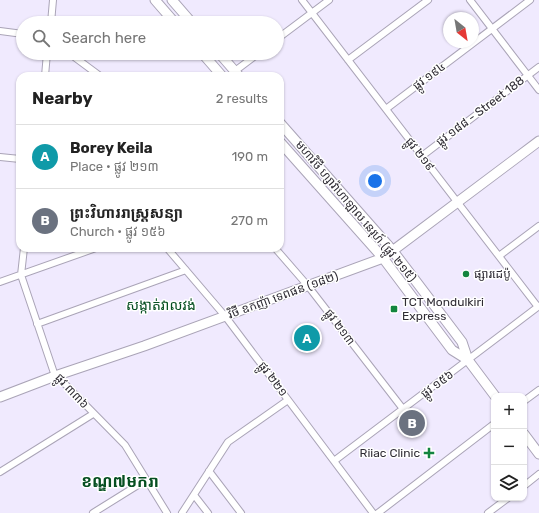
<!DOCTYPE html>
<html lang="en">
<head>
<meta charset="utf-8">
<style>
	body { margin:0; font-family:Rubik,"Noto Sans Khmer",sans-serif; background:#f6f6f6; color:#222 }
	.controls { position:absolute; right:12px; bottom:12px; display:grid; overflow:hidden; border-radius:8px; box-shadow:0 1px 3px #0004 }
	.controls button { width:36px; height:36px; display:grid; place-items:center; padding:0; border:0; border-bottom:1px solid #e0e0e0; background:#fff; color:#222; font:20px sans-serif }
	.compass { position:absolute; left:443px; top:12px; width:36px; height:36px; border-radius:50%; background:#fff; box-shadow:0 1px 3px #0004; rotate:149deg }
	.you { position:absolute; left:375px; top:181px; width:14px; height:14px; margin:-10px; border:3px solid #fff; border-radius:50%; background:#1a73e8; box-shadow:0 0 0 6px #1a73e833 }
	.badge { display:grid; place-items:center; width:26px; height:26px; border-radius:50%; background:#13853e; color:#fff; font-size:13px; font-weight:700 }
	.pin { position:absolute; translate:-50% -50%; border:2px solid #fff; box-shadow:0 1px 4px #0006 }
	.list { margin:0; padding:0; list-style:none }
	h2 { display:flex; justify-content:space-between; align-items:center; height:52px; margin:0; padding:0 16px; font-size:17px }
	h2 small { font-size:13px; font-weight:400; color:#767676 }
	.list li { display:grid; grid-template-columns:26px 1fr auto; gap:12px; align-items:center; box-sizing:border-box; height:64px; padding:0 16px; border-top:1px solid #e0e0e0 }
	.list b { display:block; font-size:15px; white-space:nowrap }
	.list p { margin:0; font-size:13px; white-space:nowrap; color:#767676 }
	.list em { font-size:13px; font-style:normal; color:#767676 }
	.icon { flex:none; width:22px; height:22px; fill:none; stroke:currentColor; stroke-width:2; stroke-linecap:round; stroke-linejoin:round }
	.map { position:relative; flex:none; width:539px; height:513px; overflow:hidden }
	.search { position:absolute; background:#fff; box-shadow:0 1px 3px #0004; left:16px; top:16px; width:268px; height:44px; display:flex; align-items:center; gap:10px; box-sizing:border-box; padding:0 14px; border-radius:22px; color:#767676; font-size:15px }
	.panel { position:absolute; background:#fff; box-shadow:0 1px 3px #0004; left:16px; top:72px; width:268px; height:180px; border-radius:12px }
	.map>svg:first-child { display:block }
	.lines { fill:none; stroke-linecap:round; stroke-linejoin:round }
	.street-casing { stroke:#aaa4b7; stroke-width:8 }
	.secondary-casing { stroke:#aaa4b7; stroke-width:11 }
	.street { stroke:#fff; stroke-width:6 }
	.secondary { stroke:#fff; stroke-width:9 }
	.poi-dot { fill:#13853e; stroke:#fff; stroke-width:1.5 }
	.labels { text-anchor:middle; stroke-width:3; stroke-linejoin:round; paint-order:stroke }
	.street-label { font-size:12px; fill:#2f2c34; stroke:#fff }
	.poi-label { font-size:12px; fill:#2f2c34; stroke:#fff; text-anchor:start }
	.quarter-label { font-size:14px; fill:#064f21; stroke:#fff }
	.district-label { font-size:16px; font-weight:bold; fill:#064f21; stroke:#fff }
</style>
</head>
<body>
<div class="map">
<svg width="539" height="513" viewBox="0 0 539 513">
	<rect width="100%" height="100%" fill="#f0eafe"/>
	<g class="lines">
		<!-- street casing -->
		<g class="street-casing">
			<path id="street" d="M 302,0 L 538,307
				M 470,0 L 539,90
				M 51,23 L 53,0
				M 0,31 L 23,34
				M 277,39 L 329,0
				M 69,53 L 100,76
				M 348,60 L 428,0
				M 235,71 L 259,53
				M 45,76 L 47,53
				M 386,109 L 530,0
				M 422,156 L 539,67
				M 0,157 L 20,159
				M 24,248 L 21,275 L 55,376 L 66,385 L 125,445 L 167,513
				M 167,248 L 225,316 L 373,513
				M 275,248 L 308,286 L 403,409
				M 499,256 L 539,226
				M 0,282 L 96,248
				M 37,324 L 186,270
				M 524,401 L 539,390
				M 334,461 L 539,306
				M 209,471 L 241,513
				M 0,472 L 93,414
				M 524,486 L 539,474
				M 194,495 L 208,513
				M 93,513 L 146,480
				M 182,513 L 228,442 L 288,400
				M 378,513 L 494,424
				M 488,513 L 508,498"/>
		</g>
		<!-- secondary casing -->
		<g class="secondary-casing">
			<path id="secondary" d="M 155,0 L 175,23
				M 172,0 L 192,23
				M 202,53 L 222,76
				M 219,53 L 239,76
				M 280,123 L 393,251 L 462,342 L 468,360 L 495,396
				M 280,142 L 383,258 L 452,350 L 468,360
				M 0,397 L 55,376 L 144,346 L 383,258 L 539,141
				M 524,434 L 539,454"/>
		</g>
		<!-- street -->
		<use href="#street" class="street"/>
		<!-- secondary -->
		<use href="#secondary" class="secondary"/>
	</g>
	<!-- markers -->
	<g class="poi-dot">
		<circle cx="466" cy="274" r="4"/>
		<rect x="390" y="305" width="8" height="8" rx="2"/>
		<path d="M427 447h4v4h4v4h-4v4h-4v-4h-4v-4h4z"/>
	</g>
	<g class="labels">
		<!-- street labels -->
		<g class="street-label">
			<text transform="translate(429 76) rotate(-37)" y="4">ផ្លូវ ១៩៤</text>
			<text transform="translate(480 111) rotate(-37)" y="4">ផ្លូវ ១៨៨ - Street 188</text>
			<text transform="translate(420 154) rotate(52)" y="4">ផ្លូវ ២១៩</text>
			<text transform="translate(356 211) rotate(50)" y="4">មហាវិថី ហ្សាវ៉ាហាឡាល នេរុហ៍ (ផ្លូវ ២១៥)</text>
			<text transform="translate(283 295) rotate(-20)" y="4">វិថី ឧកញ៉ា ទេពផន (១៨២)</text>
			<text transform="translate(340 327) rotate(53)" y="4">ផ្លូវ ២១៣</text>
			<text transform="translate(273 379) rotate(53)" y="4">ផ្លូវ ២២១</text>
			<text transform="translate(437 384) rotate(-37)" y="4">ផ្លូវ ១៥៦</text>
			<text transform="translate(72 391) rotate(47)" y="4">ផ្លូវ ៣៣៦</text>
		</g>
		<!-- poi labels -->
		<g class="poi-label">
			<text x="474" y="278">ផ្សារដេប៉ូ</text>
			<text x="402" y="306">TCT Mondulkiri<tspan x="402" dy="14">Express</tspan></text>
			<text x="420" y="457" text-anchor="end">Riiac Clinic</text>
		</g>
		<!-- quarter labels -->
		<g class="quarter-label">
			<text x="161" y="310">សង្កាត់វាលវង់</text>
		</g>
		<!-- district labels -->
		<g class="district-label">
			<text x="120" y="487">ខណ្ឌ៧មករា</text>
		</g>
	</g>
</svg>
<div class="controls">
<button>+</button>
<button>−</button>
<button><svg class="icon" aria-label="layers" viewBox="0 0 24 24"><path d="M12 4l9 5-9 5-9-5zM3 14l9 5 9-5"/></svg></button>
</div>
<svg class="compass" viewBox="-18 -18 36 36"><path d="M0-13l5 13h-10z" fill="#e53935"/><path d="M0 13l5-13h-10z" fill="#767676"/></svg>
<div class="you"></div>
<div class="pin badge" style="left:307px;top:338px;background:#0f9aa8">A</div>
<div class="pin badge" style="left:412px;top:423px;background:#6b7280">B</div>
<div class="search"><svg class="icon" aria-label="search" viewBox="0 0 24 24"><circle cx="10" cy="10" r="6"/><path d="M15 15l6 6"/></svg>Search here</div>
<section class="panel">
<h2>Nearby<small>2 results</small></h2>
<ul class="list">
<li><span class="badge" style="background:#0f9aa8">A</span><div><b>Borey Keila</b><p>Place · ផ្លូវ ២១៣</p></div><em>190 m</em></li>
<li><span class="badge" style="background:#6b7280">B</span><div><b>ព្រះវិហាររាស្ត្រសន្យា</b><p>Church · ផ្លូវ ១៥៦</p></div><em>270 m</em></li>
</ul>
</section>
</div>
</body>
</html>
